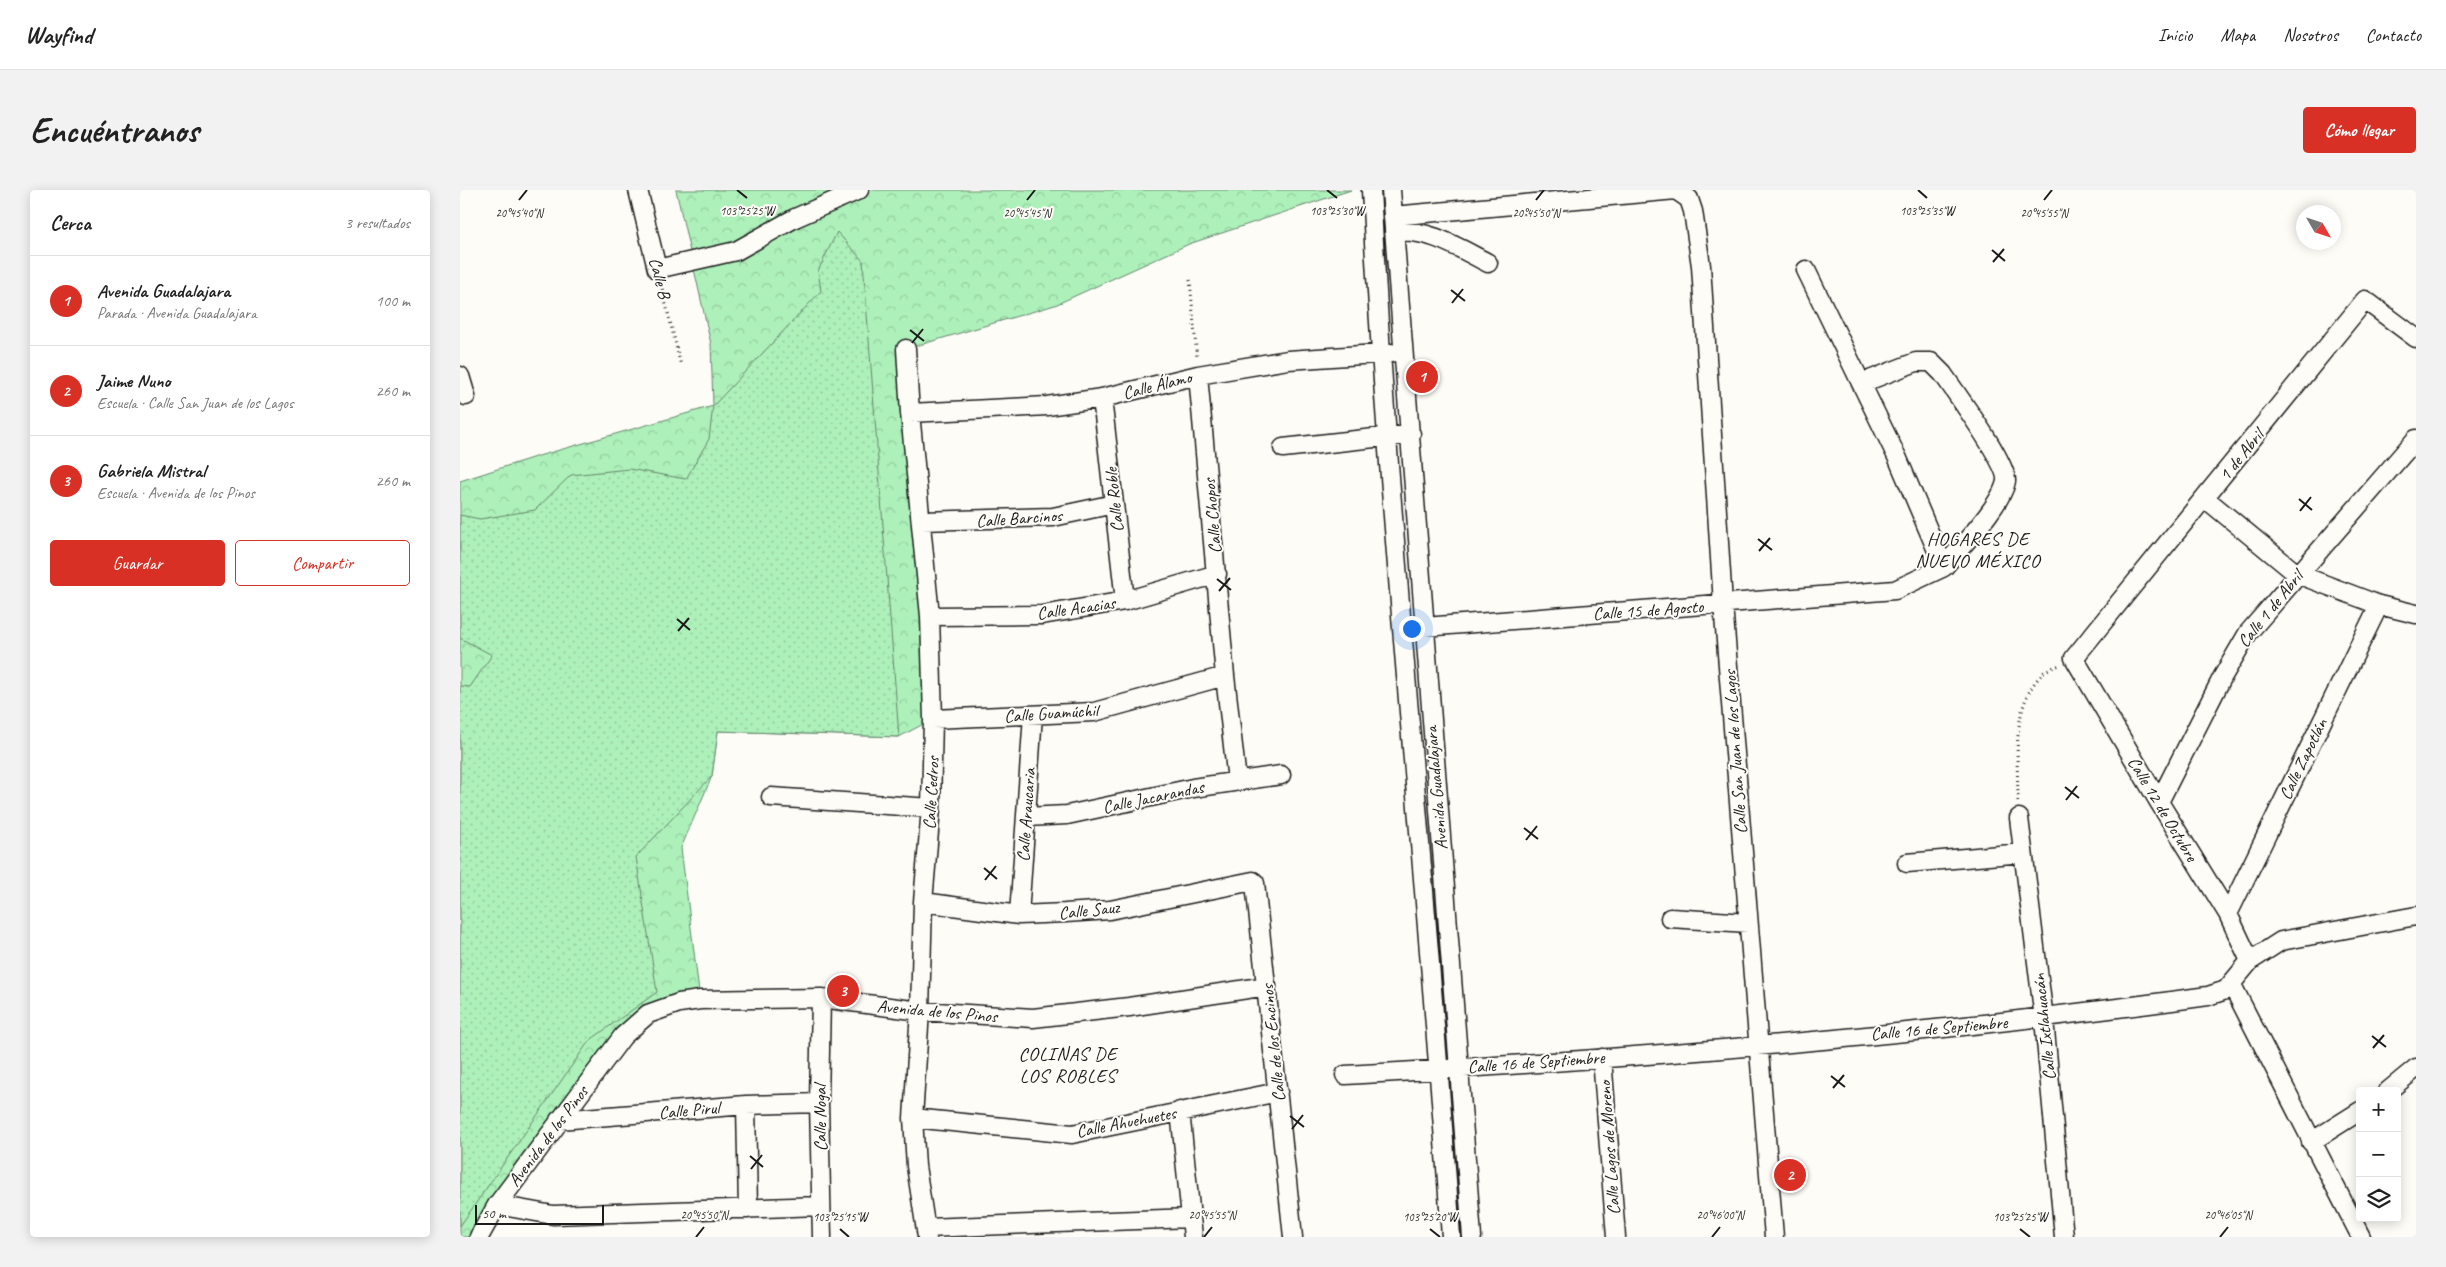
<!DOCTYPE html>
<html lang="es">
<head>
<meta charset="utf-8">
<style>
	body { margin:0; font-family:Caveat,sans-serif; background:#f2f2f2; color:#222 }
	.controls { position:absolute; right:15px; bottom:15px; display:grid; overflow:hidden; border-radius:5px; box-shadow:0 2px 12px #0003 }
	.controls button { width:45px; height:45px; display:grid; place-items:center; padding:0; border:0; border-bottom:1px solid #e0e0e0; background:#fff; color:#222; font:25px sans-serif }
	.compass { position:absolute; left:1836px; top:15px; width:45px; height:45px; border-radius:50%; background:#fff; box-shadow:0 2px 12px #0003; rotate:129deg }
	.scale { position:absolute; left:15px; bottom:12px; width:129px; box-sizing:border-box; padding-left:5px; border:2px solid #1c1c1c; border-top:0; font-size:14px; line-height:18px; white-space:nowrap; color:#1c1c1c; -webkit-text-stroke:4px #fdfcf7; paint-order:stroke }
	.you { position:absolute; left:951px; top:438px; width:18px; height:18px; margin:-12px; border:4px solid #fff; border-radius:50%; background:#1a73e8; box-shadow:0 0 0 8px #1a73e833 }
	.badge { display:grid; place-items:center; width:32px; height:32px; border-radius:50%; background:#d93025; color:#fff; font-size:16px; font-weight:700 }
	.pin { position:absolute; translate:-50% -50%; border:2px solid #fff; box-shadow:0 1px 5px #0006 }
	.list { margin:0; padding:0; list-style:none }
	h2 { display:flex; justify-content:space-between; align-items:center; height:65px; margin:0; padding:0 20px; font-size:21px }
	h2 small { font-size:16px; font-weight:400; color:#767676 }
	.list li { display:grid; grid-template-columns:32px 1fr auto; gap:15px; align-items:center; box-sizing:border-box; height:90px; padding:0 20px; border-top:1px solid #e0e0e0 }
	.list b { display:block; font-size:19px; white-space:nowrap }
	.list p { margin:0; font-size:16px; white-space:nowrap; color:#767676 }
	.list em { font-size:16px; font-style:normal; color:#767676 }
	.actions { display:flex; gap:10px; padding:15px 20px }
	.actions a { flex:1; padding:11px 0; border:1px solid #d93025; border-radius:5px; text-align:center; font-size:18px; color:#d93025 }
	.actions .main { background:#d93025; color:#fff }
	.icon { flex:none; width:28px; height:28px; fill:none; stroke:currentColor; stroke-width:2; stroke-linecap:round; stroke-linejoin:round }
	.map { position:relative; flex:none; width:1956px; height:1047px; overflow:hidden; border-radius:5px }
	header { display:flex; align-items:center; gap:30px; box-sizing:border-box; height:70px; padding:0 25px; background:#fff; border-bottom:1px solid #e0e0e0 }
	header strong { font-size:24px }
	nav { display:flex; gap:28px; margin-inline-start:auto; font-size:18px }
	.intro { display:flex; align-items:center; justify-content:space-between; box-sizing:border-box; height:120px; padding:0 30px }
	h1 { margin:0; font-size:35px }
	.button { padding:12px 22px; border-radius:5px; background:#d93025; color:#fff; font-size:18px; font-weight:700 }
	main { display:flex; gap:30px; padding:0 30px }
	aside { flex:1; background:#fff; border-radius:5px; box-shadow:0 2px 12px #0003 }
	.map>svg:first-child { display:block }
	.forest { fill:url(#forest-crowns); stroke:#64866b }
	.park { fill:url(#park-dots); stroke:#64866b }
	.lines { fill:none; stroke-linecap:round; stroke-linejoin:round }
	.minor-casing { stroke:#1c1c1c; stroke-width:21 }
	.path { stroke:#1c1c1c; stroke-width:3; stroke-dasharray:1 4; stroke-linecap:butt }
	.minor { stroke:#fdfcf7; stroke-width:18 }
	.ticks { fill:none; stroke:#1c1c1c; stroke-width:2 }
	.labels { text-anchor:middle; stroke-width:4; stroke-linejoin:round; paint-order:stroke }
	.street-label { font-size:18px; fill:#1c1c1c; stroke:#fdfcf7 }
	.neighbourhood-label { font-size:19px; letter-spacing:1px; fill:#1c1c1c; stroke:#fdfcf7 }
	.ticks-label { font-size:12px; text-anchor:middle; fill:#1c1c1c; stroke:#fdfcf7; stroke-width:4; stroke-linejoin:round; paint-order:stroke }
</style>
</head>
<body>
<header>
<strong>Wayfind</strong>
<nav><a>Inicio</a><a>Mapa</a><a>Nosotros</a><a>Contacto</a></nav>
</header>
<div class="intro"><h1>Encuéntranos</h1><a class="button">Cómo llegar</a></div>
<main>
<aside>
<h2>Cerca<small>3 resultados</small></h2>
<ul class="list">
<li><span class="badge">1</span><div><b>Avenida Guadalajara</b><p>Parada · Avenida Guadalajara</p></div><em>100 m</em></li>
<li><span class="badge">2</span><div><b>Jaime Nuno</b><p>Escuela · Calle San Juan de los Lagos</p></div><em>260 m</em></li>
<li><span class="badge">3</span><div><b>Gabriela Mistral</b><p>Escuela · Avenida de los Pinos</p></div><em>260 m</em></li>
</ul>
<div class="actions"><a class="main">Guardar</a><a>Compartir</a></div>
</aside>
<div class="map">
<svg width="1956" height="1047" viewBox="0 0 1956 1047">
	<defs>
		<pattern id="forest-crowns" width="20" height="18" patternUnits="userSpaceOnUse" patternTransform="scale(1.25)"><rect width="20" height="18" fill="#adf0ba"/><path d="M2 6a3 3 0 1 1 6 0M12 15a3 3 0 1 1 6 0" fill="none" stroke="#94cd9f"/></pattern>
		<pattern id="park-dots" width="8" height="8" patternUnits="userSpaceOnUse" patternTransform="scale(1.25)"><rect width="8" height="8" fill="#adf0ba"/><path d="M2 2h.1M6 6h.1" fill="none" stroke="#94cd9f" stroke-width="1.8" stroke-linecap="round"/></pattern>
	</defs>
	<rect width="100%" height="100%" fill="#fdfcf7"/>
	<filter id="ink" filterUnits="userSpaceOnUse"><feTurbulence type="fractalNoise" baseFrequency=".02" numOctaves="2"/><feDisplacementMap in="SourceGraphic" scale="10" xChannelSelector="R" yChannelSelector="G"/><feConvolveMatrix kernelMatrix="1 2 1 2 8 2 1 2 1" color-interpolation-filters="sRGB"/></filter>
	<g filter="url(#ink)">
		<!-- forest -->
		<path class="forest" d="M 216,0 L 891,0 L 729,54 L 595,115 L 446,159 L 473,529 L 439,547 L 258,541 L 252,586 L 221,658 L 240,810 L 181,829 L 19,1047 L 0,1047 L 0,291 L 75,267 L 253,216 L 251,154 Z"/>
		<!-- park -->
		<path class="park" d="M 377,42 L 403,71 L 439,547 L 258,541 L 252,586 L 176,667 L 197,802 L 129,851 L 0,1036 L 0,496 L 10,497 L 32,465 L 0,448 L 0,325 L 20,329 L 75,320 L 111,285 L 169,279 L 226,289 L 249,249 L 253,216 L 361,101 L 358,81 Z"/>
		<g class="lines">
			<!-- minor casing -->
			<g class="minor-casing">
				<path id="minor" d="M 178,0 L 197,79 L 276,61 L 335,28 L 399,0
					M 911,0 C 930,350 967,698 991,1047
					M 931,0 L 1012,1047
					M 1216,0 L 1229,9 L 1233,21 L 1241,76 L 1263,414 L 1314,1047
					M 933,26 L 1216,0
					M 934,42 C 968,38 999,58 1028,73
					M 446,159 L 450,223 L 470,426 L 473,529 L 471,618 L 463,712 L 460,821 L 453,928 L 456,976 L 467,1047
					M 738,185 L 765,486 L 777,591
					M 0,186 L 6,206
					M 1402,193 L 1456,172 L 1471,172 L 1483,184 C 1495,202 1548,274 1546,291 C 1542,315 1500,357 1484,377
					M 642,208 L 665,411
					M 450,223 L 587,216 L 642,208 L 738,185 L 828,170 L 931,163
					M 823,258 L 951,244
					M 1746,309 L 1837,384 L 1919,415 L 1956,424
					M 462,331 L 593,327 L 654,314
					M 470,426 L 582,425 L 665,411 L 757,384
					M 952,438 L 1435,400 L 1484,377 L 1438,269 L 1346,80
					M 473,529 L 634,522 L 765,486
					M 311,607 L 471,618
					M 1699,612 L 1763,486 L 1788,443 L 1956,249
					M 566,627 L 607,625 L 733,598 L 821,585
					M 1559,628 L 1584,829 L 1604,1047
					M 1447,673 L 1563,663
					M 463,712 L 559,725 L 605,723 L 650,720 L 793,691 L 795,693 L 833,1047
					M 1768,724 L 1919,415
					M 559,725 L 573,525
					M 1210,728 L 1288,733
					M 1790,771 L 1768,724 L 1699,612 L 1614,468 L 1905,110 L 1956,148
					M 1772,795 L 1901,1047
					M 361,808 L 359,913 L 362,1047
					M 1142,868 L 1156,1047
					M 885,885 C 1173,869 1462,846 1748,806 L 1766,800 L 1790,771 L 1821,751 L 1956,726
					M 1928,901 L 1956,878
					M 286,915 L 288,1019
					M 720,921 L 733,1047
					M 453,928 L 612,944 L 818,902
					M 99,930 L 286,915 L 359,913
					M 1851,952 L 1900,921
					M 37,1015 L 93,1025 L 360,1016
					M 466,1038 L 731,1028
					M 19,1047 L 37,1015 L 163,846 L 188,824 L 219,813 L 240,810 L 361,808 L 460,821 L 573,828 L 669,817 L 807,796"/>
			</g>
			<!-- path -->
			<path class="path" d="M 730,90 L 737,169
				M 201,94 L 221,176
				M 1558,611 C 1558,570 1550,516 1583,483 C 1587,479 1595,477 1600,475"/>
			<!-- minor -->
			<use href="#minor" class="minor"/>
		</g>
	</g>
	<!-- ticks -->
	<path class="ticks" d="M 277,0 L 287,8M 867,0 L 877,8M 1458,0 L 1467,8M 59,10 L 67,0M 567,10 L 575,0M 1076,10 L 1084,0M 1584,10 L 1592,0M 1532,60 L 1545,71M 1533,72 L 1544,59M 991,100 L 1005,111M 992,113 L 1003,99M 450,140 L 464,151M 452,153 L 463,139M 1839,309 L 1852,320M 1840,321 L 1851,307M 1298,349 L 1312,360M 1299,361 L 1310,348M 757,389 L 771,400M 759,401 L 770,388M 217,429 L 230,440M 218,441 L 229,428M 1605,597 L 1619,608M 1606,610 L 1617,596M 1064,638 L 1078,649M 1066,650 L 1077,636M 524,678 L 537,689M 525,690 L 536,676M 1912,846 L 1926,857M 1913,858 L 1924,845M 1371,886 L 1385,897M 1373,898 L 1384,885M 830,926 L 844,937M 832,939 L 843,925M 290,966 L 303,977M 291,979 L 302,965M 380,1039 L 389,1047M 970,1039 L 980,1047M 1560,1039 L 1570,1047M 236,1047 L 244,1037M 744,1047 L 752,1037M 1252,1047 L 1260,1037M 1760,1047 L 1768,1037"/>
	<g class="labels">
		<!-- street labels -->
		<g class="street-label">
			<text transform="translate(200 88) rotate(76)" y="6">Calle B</text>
			<text transform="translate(697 195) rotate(-14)" y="6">Calle Álamo</text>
			<text transform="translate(1781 265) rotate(-51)" y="6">1 de Abril</text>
			<text transform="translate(654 310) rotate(-96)" y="6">Calle Roble</text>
			<text transform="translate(752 326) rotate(-95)" y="6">Calle Chopos</text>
			<text transform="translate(559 328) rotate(-4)" y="6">Calle Barcinos</text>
			<text transform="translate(616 418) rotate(-8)" y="6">Calle Acacias</text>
			<text transform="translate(1810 419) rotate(-51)" y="6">Calle 1 de Abril</text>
			<text transform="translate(1188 420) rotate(-4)" y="6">Calle 15 de Agosto</text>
			<text transform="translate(591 523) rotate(-4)" y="6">Calle Guamúchil</text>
			<text transform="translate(1275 562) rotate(-94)" y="6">Calle San Juan de los Lagos</text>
			<text transform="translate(1843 569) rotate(-64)" y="6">Calle Zapotlán</text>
			<text transform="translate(976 598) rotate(-95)" y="6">Avenida Guadalajara</text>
			<text transform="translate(471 603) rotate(-87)" y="6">Calle Cedros</text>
			<text transform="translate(693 607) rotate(-12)" y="6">Calle Jacarandas</text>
			<text transform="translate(1703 619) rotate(59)" y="6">Calle 12 de Octubre</text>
			<text transform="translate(566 625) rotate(-86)" y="6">Calle Araucaria</text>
			<text transform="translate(629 720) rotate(-6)" y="6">Calle Sauz</text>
			<text transform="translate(477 821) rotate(5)" y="6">Avenida de los Pinos</text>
			<text transform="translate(1584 837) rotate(-96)" y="6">Calle Ixtlahuacán</text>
			<text transform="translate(1479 838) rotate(-5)" y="6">Calle 16 de Septiembre</text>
			<text transform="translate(813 853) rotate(-96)" y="6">Calle de los Encinos</text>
			<text transform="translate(1076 872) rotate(-4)" y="6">Calle 16 de Septiembre</text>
			<text transform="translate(229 920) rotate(-5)" y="6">Calle Pirul</text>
			<text transform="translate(360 928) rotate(-90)" y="6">Calle Nogal</text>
			<text transform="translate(666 932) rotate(-11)" y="6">Calle Ahuehuetes</text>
			<text transform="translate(88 946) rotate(-53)" y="6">Avenida de los Pinos</text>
			<text transform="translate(1149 958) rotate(-94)" y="6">Calle Lagos de Moreno</text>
		</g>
		<!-- neighbourhood labels -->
		<g class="neighbourhood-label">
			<text x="1518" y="355">HOGARES DE<tspan x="1518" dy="22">NUEVO MÉXICO</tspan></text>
			<text x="608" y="870">COLINAS DE<tspan x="608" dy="22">LOS ROBLES</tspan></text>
		</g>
	</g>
	<g class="ticks-label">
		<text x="287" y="25">103°25'25"W</text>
		<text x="877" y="25">103°25'30"W</text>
		<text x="1467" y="25">103°25'35"W</text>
		<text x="59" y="27">20°45'40"N</text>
		<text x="567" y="27">20°45'45"N</text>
		<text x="1076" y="27">20°45'50"N</text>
		<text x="1584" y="27">20°45'55"N</text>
		<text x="244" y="1029">20°45'50"N</text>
		<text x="752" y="1029">20°45'55"N</text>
		<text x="1260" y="1029">20°46'00"N</text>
		<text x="1768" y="1029">20°46'05"N</text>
		<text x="380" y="1031">103°25'15"W</text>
		<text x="970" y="1031">103°25'20"W</text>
		<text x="1560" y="1031">103°25'25"W</text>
	</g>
</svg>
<div class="controls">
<button>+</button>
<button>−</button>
<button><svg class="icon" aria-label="layers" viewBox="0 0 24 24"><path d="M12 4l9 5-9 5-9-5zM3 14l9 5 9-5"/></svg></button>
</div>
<svg class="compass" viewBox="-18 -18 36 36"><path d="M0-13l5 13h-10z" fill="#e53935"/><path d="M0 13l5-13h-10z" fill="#767676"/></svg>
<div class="scale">50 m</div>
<div class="you"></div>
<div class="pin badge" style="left:962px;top:187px">1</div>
<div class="pin badge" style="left:1330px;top:985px">2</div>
<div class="pin badge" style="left:383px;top:801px">3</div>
</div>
</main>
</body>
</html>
